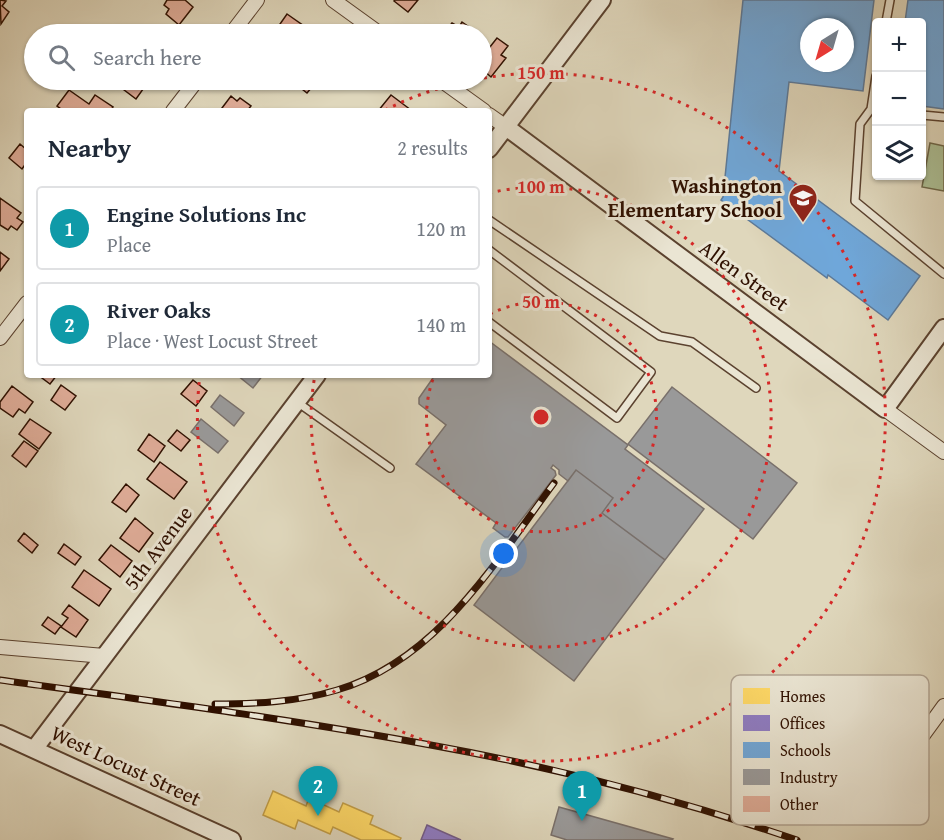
<!DOCTYPE html>
<html lang="en">
<head>
<meta charset="utf-8">
<style>
	body { margin:0; font-family:"Gentium Book Plus",serif; background:#f2f2f3; color:#1f2937 }
	.controls { position:absolute; right:18px; top:18px; display:grid; overflow:hidden; border-radius:6px; box-shadow:0 2px 4px #0004 }
	.controls button { width:54px; height:54px; display:grid; place-items:center; padding:0; border:0; border-bottom:2px solid #e0e1e3; background:#fff; color:#1f2937; font:30px sans-serif }
	.compass { position:absolute; left:800px; top:18px; width:54px; height:54px; border-radius:50%; background:#fff; box-shadow:0 2px 4px #0004; rotate:217deg }
	.you { position:absolute; left:504px; top:554px; width:21px; height:21px; margin:-15px; border:4px solid #fff; border-radius:50%; background:#1a73e8; box-shadow:0 0 0 9px #1a73e833 }
	.badge { display:grid; place-items:center; width:39px; height:39px; border-radius:50%; background:#8f2418; color:#fff; font-size:20px; font-weight:700 }
	.pin { position:absolute; translate:-50% -50px; filter:drop-shadow(0 2px 3px #0008) }
	.pin::after { content:''; position:absolute; top:32px; width:21px; height:18px; background:inherit; clip-path:polygon(0 0,100% 0,50% 100%) }
	.list { margin:0; padding:0; list-style:none }
	h2 { display:flex; justify-content:space-between; align-items:center; height:78px; margin:0; padding:0 24px; font-size:26px }
	h2 small { font-size:20px; font-weight:400; color:#747a83 }
	.list li { display:grid; grid-template-columns:39px 1fr auto; gap:18px; align-items:center; box-sizing:border-box; height:84px; margin:0 12px 12px; padding:0 12px; border:2px solid #e0e1e3; border-radius:6px }
	.list b { display:block; font-size:22px; white-space:nowrap }
	.list p { margin:0; font-size:20px; white-space:nowrap; color:#747a83 }
	.list em { font-size:20px; font-style:normal; color:#747a83 }
	.icon { flex:none; width:33px; height:33px; fill:none; stroke:currentColor; stroke-width:2; stroke-linecap:round; stroke-linejoin:round }
	.map { position:relative; flex:none; width:944px; height:840px; overflow:hidden }
	.search { position:absolute; background:#fff; box-shadow:0 2px 4px #0004; left:24px; top:24px; width:468px; height:66px; display:flex; align-items:center; gap:15px; box-sizing:border-box; padding:0 21px; border-radius:33px; color:#747a83; font-size:22px }
	.panel { position:absolute; background:#fff; box-shadow:0 2px 4px #0004; left:24px; top:108px; width:468px; height:270px; border-radius:6px }
	.map>svg:first-child { display:block }
	.green { fill:#acbf95; stroke:#6e684a; stroke-width:1.5 }
	.homes { fill:#ffd966; stroke:#c19d47; stroke-width:1.5 }
	.offices { fill:#8e7cc3; stroke:#725c88; stroke-width:1.5 }
	.schools { fill:#6fa8dc; stroke:#5c7a9a; stroke-width:1.5; fill-rule:evenodd }
	.industry { fill:#999; stroke:#79706b; stroke-width:1.5 }
	.building { fill:#dfac98; stroke:#2f1000; stroke-width:1.5 }
	.lines { fill:none; stroke-linecap:round; stroke-linejoin:round }
	.service-casing { stroke:#5b422f; stroke-width:10 }
	.minor-casing { stroke:#5b422f; stroke-width:16 }
	.tertiary-casing { stroke:#5b422f; stroke-width:20 }
	.service { stroke:#eae5d3; stroke-width:7 }
	.minor { stroke:#eae5d3; stroke-width:14 }
	.tertiary { stroke:#eae5d3; stroke-width:16 }
	.rail-casing { stroke:#2f1000; stroke-width:7 }
	.rail { stroke:#eae5d3; stroke-width:4.5; stroke-dasharray:14; stroke-linecap:butt }
	.ring { fill:none; stroke:#d62828; stroke-width:3; stroke-dasharray:3 6 }
	.labels { text-anchor:middle; stroke-width:6; stroke-linejoin:round; paint-order:stroke }
	.poi-label { font-size:21px; font-weight:bold; fill:#2f1000; stroke:#eae5d3; text-anchor:end }
	.street-label { font-size:21px; fill:#2f1000; stroke:#eae5d3 }
	.key { fill:#eae5d3; stroke:#b2a594; stroke-width:1.5 }
	.key-label { font-size:16px; fill:#2f1000 }
	.centre { fill:#d62828; stroke:#eae5d3; stroke-width:3 }
	.ring-label { font-size:18px; text-anchor:middle; font-weight:bold; fill:#d62828; stroke:#eae5d3; stroke-width:6; stroke-linejoin:round; paint-order:stroke }
</style>
</head>
<body>
<div class="map">
<svg width="944" height="840" viewBox="0 0 944 840">
	<rect width="100%" height="100%" fill="#dfd7bc"/>
	<filter id="stains"><feTurbulence type="fractalNoise" baseFrequency=".00333" numOctaves="4"/><feColorMatrix values="0 0 0 0 .2 0 0 0 0 .09 0 0 0 0 .02 0 0 0 .5 -.17"/></filter>
	<radialGradient id="worn" r=".72"><stop offset=".6" stop-color="#630" stop-opacity="0"/><stop offset="1" stop-color="#630" stop-opacity=".3"/></radialGradient>
	<!-- green -->
	<path class="green" d="M 930,143 L 944,146 L 944,191 L 922,187 Z"/>
	<!-- homes -->
	<path class="homes" d="M 273,791 L 306,806 L 309,798 L 339,812 L 343,803 L 373,816 L 370,824 L 401,838 L 400,840 L 361,840 L 333,827 L 330,834 L 298,820 L 295,829 L 263,815 Z"/>
	<!-- offices -->
	<path class="offices" d="M 427,825 L 461,840 L 421,840 Z"/>
	<!-- schools -->
	<path class="schools" d="M 743,0 L 874,0 L 863,91 L 789,82 L 779,171 L 920,276 L 888,320 L 828,275 L 827,278 L 721,200 L 723,197 ZM 809,27 L 845,27 L 845,63 L 809,63 Z
		M 908,0 L 944,0 L 944,109 L 922,106 L 922,22 L 905,22 Z"/>
	<!-- industry -->
	<path class="industry" d="M 489,341 L 628,445 L 625,449 L 704,509 L 665,560 L 602,513 L 613,498 L 576,470 L 568,481 L 559,474 L 559,470 L 553,465 L 551,468 L 555,471 L 556,475 L 508,537 L 505,537 L 493,528 L 496,523 L 416,464 L 446,425 L 419,404 L 419,398 L 435,375 L 489,375 Z
		M 237,375 L 263,375 L 253,388 Z
		M 672,387 L 797,483 L 753,539 L 628,444 Z
		M 220,395 L 244,413 L 234,426 L 211,407 Z
		M 201,419 L 228,441 L 218,453 L 191,432 Z
		M 576,470 L 613,498 L 602,513 L 665,560 L 574,681 L 474,605 Z
		M 559,807 L 673,839 L 672,840 L 567,840 L 551,835 Z"/>
	<!-- building -->
	<path class="building" d="M 0,0 L 6,1 L 2,6 L 9,12 L 1,24 Z
		M 167,0 L 185,0 L 193,7 L 179,25 L 166,14 L 169,9 L 164,5 Z
		M 395,0 L 418,0 L 408,12 L 394,1 Z
		M 287,14 L 304,26 L 301,30 L 307,34 L 273,34 Z
		M 462,22 L 475,31 L 472,34 L 443,34 L 452,23 L 459,27 Z
		M 153,26 L 165,34 L 147,34 Z
		M 497,38 L 508,46 L 501,55 L 506,58 L 491,77 L 482,69 L 482,57 Z
		M 111,80 L 139,80 L 146,85 L 136,99 Z
		M 295,80 L 315,80 L 317,81 L 307,93 L 293,82 Z
		M 69,90 L 89,104 L 95,95 L 113,107 L 110,111 L 64,111 L 57,106 Z
		M 391,95 L 411,110 L 411,111 L 378,111 Z
		M 231,96 L 237,101 L 240,98 L 251,106 L 247,111 L 225,111 L 222,108 Z
		M 20,144 L 27,150 L 27,162 L 22,169 L 9,158 Z
		M 0,198 L 21,213 L 17,218 L 23,222 L 17,230 L 11,226 L 8,230 L 0,225 Z
		M 0,252 L 9,259 L 0,271 Z
		M 38,375 L 57,375 L 50,384 Z
		M 193,380 L 207,391 L 196,406 L 181,394 Z
		M 61,385 L 76,396 L 65,410 L 51,400 Z
		M 12,386 L 33,402 L 25,413 L 19,409 L 13,417 L 0,408 L 0,402 Z
		M 30,419 L 51,433 L 39,449 L 19,434 Z
		M 177,430 L 190,440 L 181,451 L 168,441 Z
		M 149,434 L 165,446 L 154,462 L 138,450 Z
		M 24,441 L 38,451 L 26,467 L 12,456 Z
		M 160,462 L 187,482 L 174,499 L 147,479 Z
		M 126,484 L 139,495 L 126,512 L 112,502 Z
		M 135,518 L 153,533 L 139,552 L 120,538 Z
		M 24,533 L 38,545 L 32,553 L 18,541 Z
		M 64,544 L 81,557 L 75,565 L 58,553 Z
		M 111,545 L 132,561 L 120,577 L 99,560 Z
		M 84,570 L 111,589 L 99,606 L 72,587 Z
		M 69,605 L 88,620 L 76,637 L 61,627 L 68,618 L 62,614 Z
		M 48,617 L 61,626 L 55,634 L 42,625 Z"/>
	<g class="lines">
		<!-- service casing -->
		<g class="service-casing">
			<path id="service" d="M 886,22 L 890,0
				M 876,76 L 871,109 L 860,124 L 855,201 L 944,274
				M 922,115 L 944,117
				M 489,220 L 660,336 L 692,342 L 756,388
				M 489,250 L 651,372 L 617,418 L 489,322
				M 297,402 L 390,468"/>
		</g>
		<!-- minor casing -->
		<g class="minor-casing">
			<path id="minor" d="M 333,0 L 380,34
				M 231,34 L 257,0
				M 441,80 L 484,111
				M 173,111 L 197,80
				M 489,115 L 506,127
				M 0,338 L 27,303
				M 885,409 L 944,452
				M 0,647 L 104,656
				M 923,735 L 944,706"/>
		</g>
		<!-- tertiary casing -->
		<g class="tertiary-casing">
			<path id="tertiary" d="M 506,127 L 885,409 L 944,328
				M 489,149 L 602,0
				M 0,734 L 232,840
				M 35,748 L 317,375"/>
		</g>
		<!-- service -->
		<use href="#service" class="service"/>
		<!-- minor -->
		<use href="#minor" class="minor"/>
		<!-- tertiary -->
		<use href="#tertiary" class="tertiary"/>
		<!-- rail casing -->
		<g class="rail-casing">
			<path id="rail" d="M 0,680 C 146,700 292,719 436,746 C 558,768 680,800 797,840
				M 215,704 C 256,704 297,702 337,690 C 438,660 495,562 554,483"/>
		</g>
		<!-- rail -->
		<use href="#rail" class="rail"/>
	</g>
	<!-- distance rings -->
	<g class="ring">
		<path d="M490 314A115 115 0 1 1 434 376"/>
		<path d="M489 193A230 230 0 1 1 315 375"/>
		<path d="M385 110A344 344 0 0 1 472 80M484 78A344 344 0 1 1 200 375"/>
	</g>
	<!-- icons -->
	<defs>
		<g id="school-pin" transform="scale(1.5)"><path d="M0 17L-7.5 6A9.5 9.5 0 1 1 7.5 6Z" fill="#8f2418" stroke="#eae5d3"/><path d="M0-5L7-2L0 1L-7-2ZM-4 1L0 2.5L4 1V4Q0 6-4 4Z" fill="#fff"/></g>
	</defs>
	<g fill-rule="evenodd">
		<use href="#school-pin" x="803" y="198"/>
	</g>
	<g class="labels">
		<!-- poi labels -->
		<g class="poi-label">
			<text x="782" y="193">Washington<tspan x="782" dy="24">Elementary School</tspan></text>
		</g>
		<!-- street labels -->
		<g class="street-label">
			<text transform="translate(744 276) rotate(36)" y="7">Allen Street</text>
			<text transform="translate(158 548) rotate(-53)" y="7">5th Avenue</text>
			<text transform="translate(126 766) rotate(25)" y="7">West Locust Street</text>
		</g>
	</g>
	<!-- legend -->
	<rect x="731" y="675" width="198" height="150" rx="9" class="key"/>
	<rect x="743" y="688" width="27" height="16" fill="#ffd966"/>
	<rect x="743" y="715" width="27" height="16" fill="#8e7cc3"/>
	<rect x="743" y="742" width="27" height="16" fill="#6fa8dc"/>
	<rect x="743" y="769" width="27" height="16" fill="#999"/>
	<rect x="743" y="796" width="27" height="16" fill="#dfac98"/>
	<g class="key-label">
		<text x="780" y="702">Homes</text>
		<text x="780" y="729">Offices</text>
		<text x="780" y="756">Schools</text>
		<text x="780" y="783">Industry</text>
		<text x="780" y="810">Other</text>
	</g>
	<circle cx="541" cy="417" r="9" class="centre"/>
	<g class="ring-label">
		<text x="541" y="79">150 m</text>
		<text x="541" y="193">100 m</text>
		<text x="541" y="308">50 m</text>
	</g>
	<rect width="100%" height="100%" filter="url(#stains)"/>
	<rect width="100%" height="100%" fill="url(#worn)"/>
</svg>
<div class="controls">
<button>+</button>
<button>−</button>
<button><svg class="icon" aria-label="layers" viewBox="0 0 24 24"><path d="M12 4l9 5-9 5-9-5zM3 14l9 5 9-5"/></svg></button>
</div>
<svg class="compass" viewBox="-18 -18 36 36"><path d="M0-13l5 13h-10z" fill="#e53935"/><path d="M0 13l5-13h-10z" fill="#747a83"/></svg>
<div class="you"></div>
<div class="pin badge" style="left:582px;top:821px;background:#0f9aa8">1</div>
<div class="pin badge" style="left:318px;top:816px;background:#0f9aa8">2</div>
<div class="search"><svg class="icon" aria-label="search" viewBox="0 0 24 24"><circle cx="10" cy="10" r="6"/><path d="M15 15l6 6"/></svg>Search here</div>
<section class="panel">
<h2>Nearby<small>2 results</small></h2>
<ul class="list">
<li><span class="badge" style="background:#0f9aa8">1</span><div><b>Engine Solutions Inc</b><p>Place</p></div><em>120 m</em></li>
<li><span class="badge" style="background:#0f9aa8">2</span><div><b>River Oaks</b><p>Place · West Locust Street</p></div><em>140 m</em></li>
</ul>
</section>
</div>
</body>
</html>
